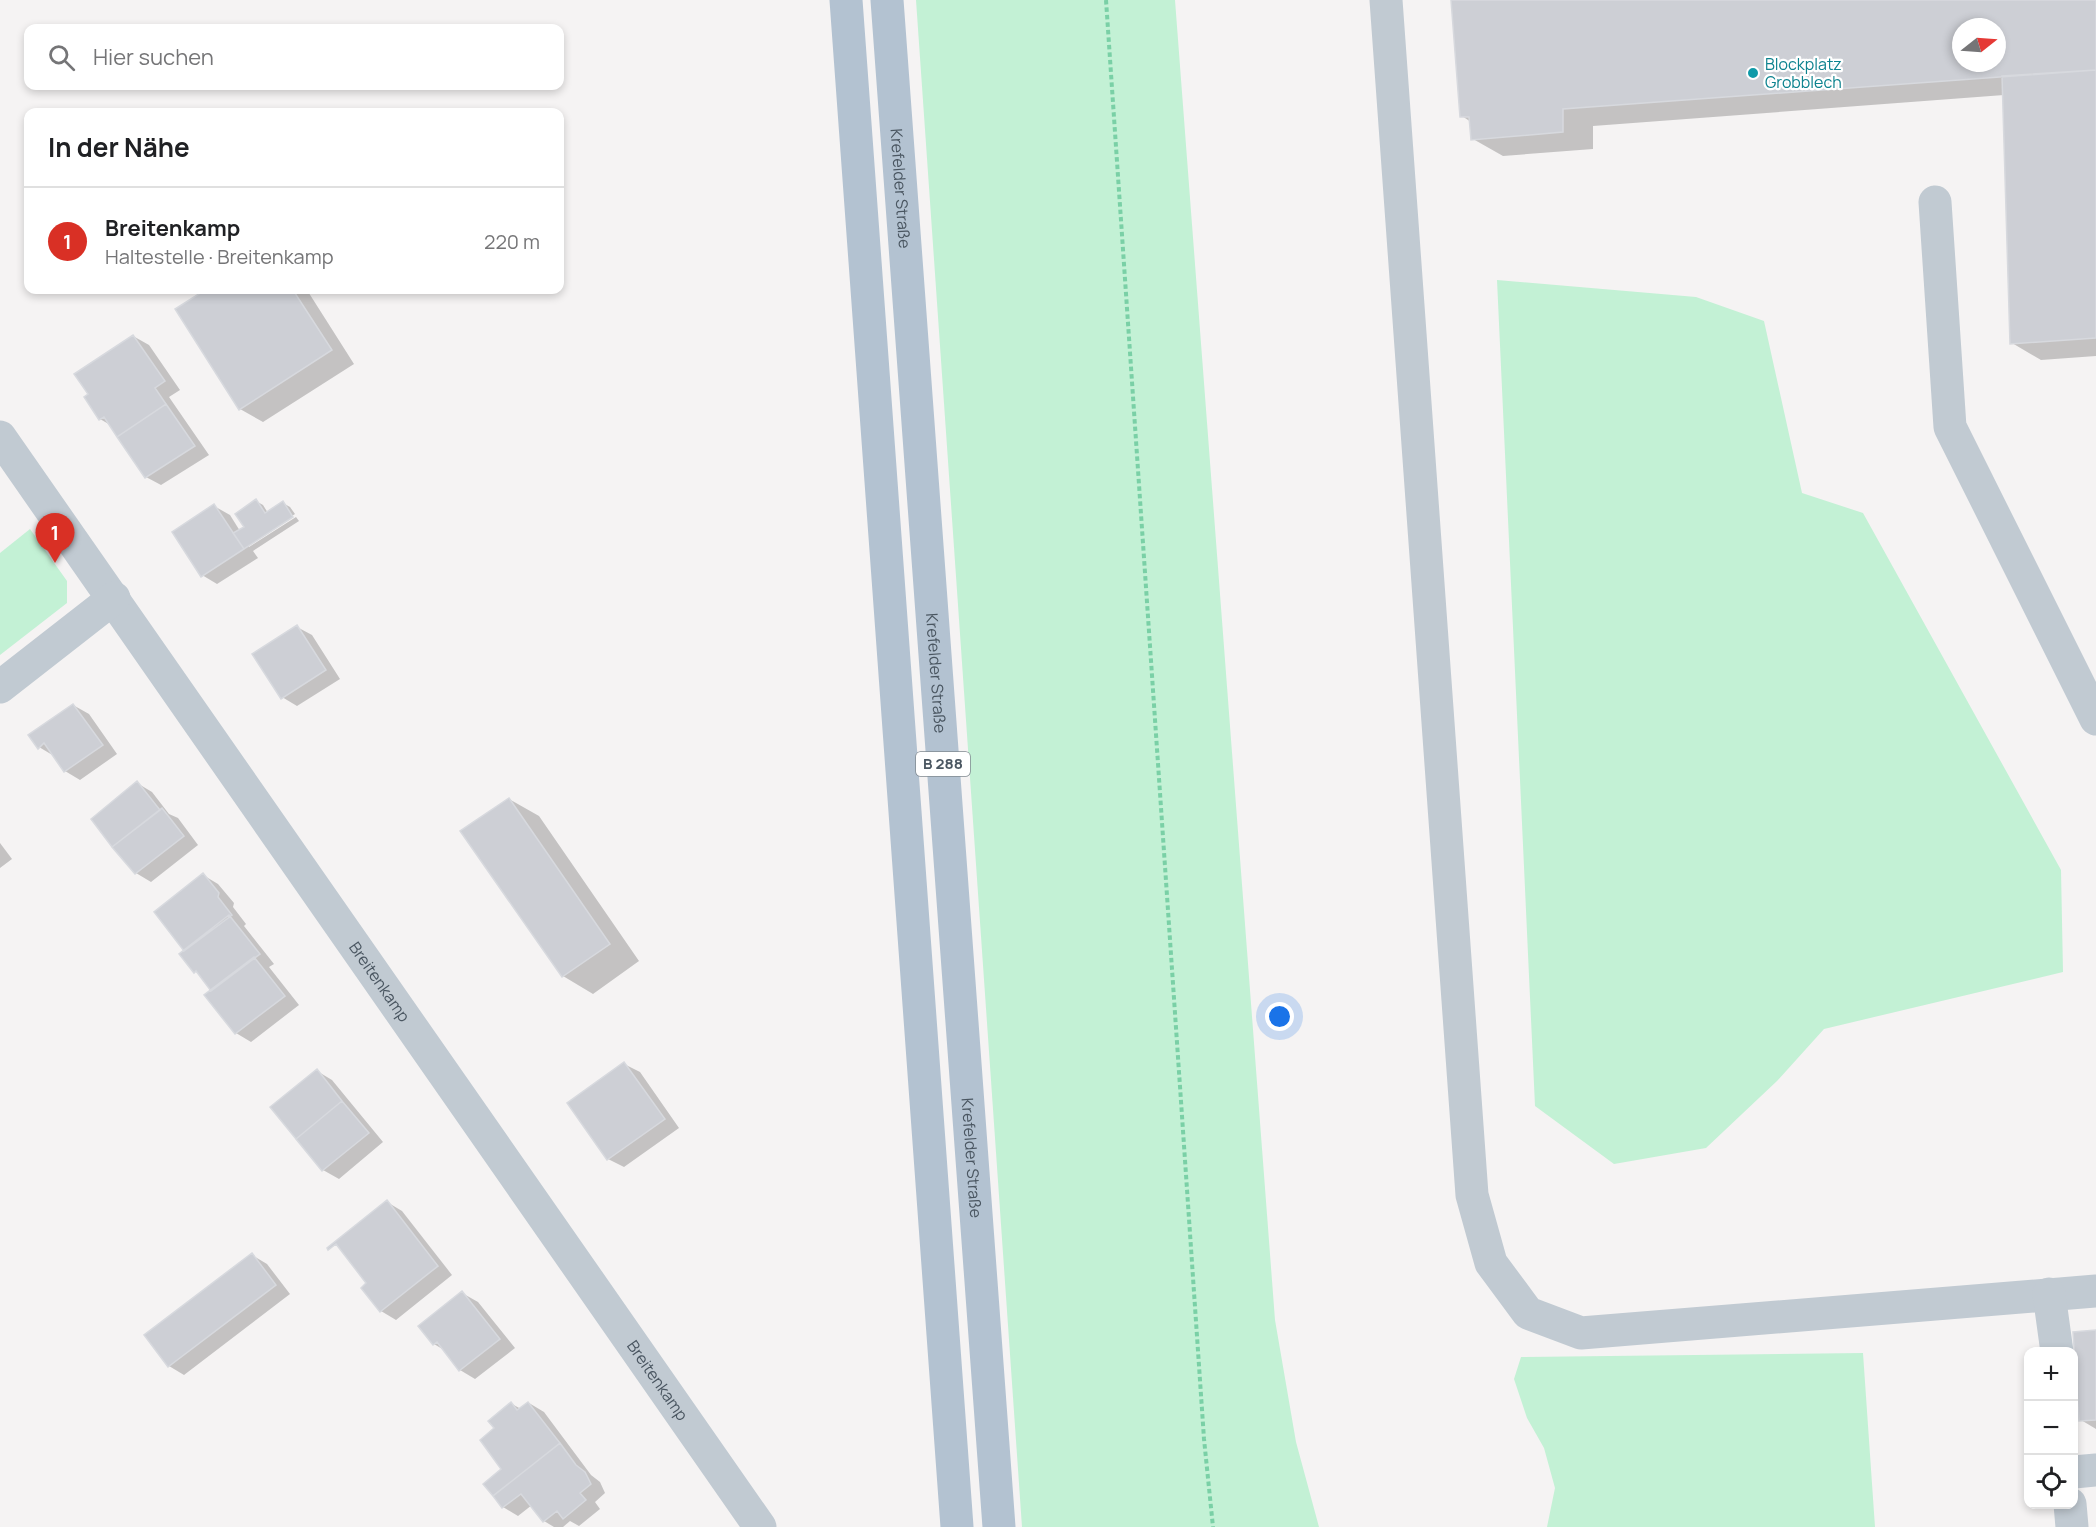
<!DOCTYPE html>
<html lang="de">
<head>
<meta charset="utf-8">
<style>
	body { margin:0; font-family:Manrope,sans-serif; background:#f2f2f2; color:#202124 }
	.controls { position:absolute; right:18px; bottom:18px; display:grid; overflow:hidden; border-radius:12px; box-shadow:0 3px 9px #0003 }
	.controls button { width:54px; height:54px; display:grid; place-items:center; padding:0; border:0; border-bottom:2px solid #e0e0e0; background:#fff; color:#202124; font:30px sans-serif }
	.compass { position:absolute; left:1952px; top:18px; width:54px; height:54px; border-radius:50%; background:#fff; box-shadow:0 3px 9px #0003; rotate:73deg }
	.you { position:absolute; left:1280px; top:1017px; width:21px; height:21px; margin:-15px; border:4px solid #fff; border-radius:50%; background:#1a73e8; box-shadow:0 0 0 9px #1a73e833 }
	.badge { display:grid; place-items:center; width:39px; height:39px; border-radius:50%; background:#d93025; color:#fff; font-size:20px; font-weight:700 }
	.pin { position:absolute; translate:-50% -50px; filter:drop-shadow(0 2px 3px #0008) }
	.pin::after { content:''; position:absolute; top:32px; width:21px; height:18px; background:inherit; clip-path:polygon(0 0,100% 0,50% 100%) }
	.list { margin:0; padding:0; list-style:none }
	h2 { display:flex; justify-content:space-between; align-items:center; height:78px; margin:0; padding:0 24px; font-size:26px }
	h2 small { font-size:20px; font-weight:400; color:#757577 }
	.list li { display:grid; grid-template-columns:39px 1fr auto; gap:18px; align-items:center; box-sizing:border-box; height:108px; padding:0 24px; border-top:2px solid #e0e0e0 }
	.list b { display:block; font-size:22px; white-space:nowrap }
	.list p { margin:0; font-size:20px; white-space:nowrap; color:#757577 }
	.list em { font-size:20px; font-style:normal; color:#757577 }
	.icon { flex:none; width:33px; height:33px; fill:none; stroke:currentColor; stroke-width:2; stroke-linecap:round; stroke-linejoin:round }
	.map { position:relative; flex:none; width:2096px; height:1527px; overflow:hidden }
	.search { position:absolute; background:#fff; box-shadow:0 3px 9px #0003; left:24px; top:24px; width:540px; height:66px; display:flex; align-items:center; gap:15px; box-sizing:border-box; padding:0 21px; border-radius:12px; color:#757577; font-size:22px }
	.panel { position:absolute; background:#fff; box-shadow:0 3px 9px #0003; left:24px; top:108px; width:540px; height:186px; border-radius:12px }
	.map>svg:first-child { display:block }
	.green { fill:#c3f1d5 }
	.shadow { fill:#0003; fill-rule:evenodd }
	.building { fill:#cdcfd5; stroke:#d7d9de; stroke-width:1.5; fill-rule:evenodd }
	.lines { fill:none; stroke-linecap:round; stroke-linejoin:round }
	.path { stroke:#7ad0a6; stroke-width:4; stroke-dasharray:4.5 3; stroke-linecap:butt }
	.minor { stroke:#c1cad2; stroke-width:33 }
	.major { stroke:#b3c2d1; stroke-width:33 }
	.culture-dot { fill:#0f9aa8; stroke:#fff; stroke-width:2 }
	.labels { text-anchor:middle; stroke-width:4.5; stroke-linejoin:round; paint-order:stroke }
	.shield { fill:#fff; stroke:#808990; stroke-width:1.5 }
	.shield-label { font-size:15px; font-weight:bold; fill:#4a5661 }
	.culture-label { font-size:16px; fill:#0d838f; stroke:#fff; text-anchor:start }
	.street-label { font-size:16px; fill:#4a5661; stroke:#fff }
</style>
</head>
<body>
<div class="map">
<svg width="2096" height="1527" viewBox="0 0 2096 1527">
	<rect width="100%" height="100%" fill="#f5f3f3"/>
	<!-- green -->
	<path class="green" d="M 916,0 L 1175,0 L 1275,1320 L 1296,1442 L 1319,1527 L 1022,1527 Z
		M 1497,280 L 1696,297 L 1764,321 L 1802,493 L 1863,513 L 2061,870 L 2063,972 L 1824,1029 L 1777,1081 L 1706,1148 L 1614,1164 L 1535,1106 Z
		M 30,529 L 67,581 L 67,603 L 0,655 L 0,553 Z
		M 1863,1353 L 1875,1527 L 1547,1527 L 1555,1488 L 1544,1448 L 1527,1418 L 1514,1379 L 1521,1357 Z"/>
	<!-- shadow -->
	<path class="shadow" d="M 1453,0 L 2096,0 L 2096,356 L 2041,360 L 2012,343 L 2004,95 L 1593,126 L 1593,149 L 1503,156 L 1473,139 L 1471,122 L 1462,116 ZM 1961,27 L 1997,27 L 1997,63 L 1961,63 Z
		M 208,290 L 307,290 L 354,364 L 263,422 L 240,409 L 177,309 Z
		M 133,336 L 149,345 L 180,390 L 169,397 L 209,455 L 161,485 L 146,477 L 112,426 L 100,419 Z
		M 256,501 L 263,505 L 268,513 L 283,503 L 290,507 L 295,514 L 249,544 L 249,547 L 296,517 L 299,521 L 253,551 L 258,558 L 217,584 L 202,575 L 214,506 L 230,515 L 240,531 L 246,527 Z
		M 297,627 L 312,635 L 340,679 L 297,706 L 282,697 Z
		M 73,705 L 89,714 L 117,754 L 80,780 L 65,771 L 54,756 L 39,747 Z
		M 137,783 L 152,792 L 169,814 L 178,818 L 198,845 L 151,882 L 136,873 Z
		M 509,799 L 539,816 L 639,961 L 593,994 L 563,976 Z
		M 0,843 L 12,859 L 0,868 Z
		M 203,875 L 218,884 L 234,903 L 233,907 L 246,924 L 244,926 L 274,964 L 269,967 L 299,1005 L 251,1042 L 236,1033 L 213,990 L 202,976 L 195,971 L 186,950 Z
		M 624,1064 L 640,1072 L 679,1128 L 624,1167 L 608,1159 Z
		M 317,1071 L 332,1080 L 383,1142 L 339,1179 L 323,1170 Z
		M 387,1202 L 402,1211 L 452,1275 L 396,1320 L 381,1311 L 368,1284 Z
		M 252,1255 L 267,1264 L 290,1294 L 184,1375 L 169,1366 L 146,1335 Z
		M 462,1293 L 478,1302 L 515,1348 L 475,1379 L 460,1370 L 444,1350 L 434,1344 L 420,1326 Z
		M 2096,1332 L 2096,1429 L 2081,1420 Z
		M 529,1403 L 544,1412 L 591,1475 L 600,1482 L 605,1493 L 595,1502 L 600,1509 L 579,1526 L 570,1521 L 563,1527 L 554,1527 L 544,1521 L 532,1505 L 518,1516 L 503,1507 L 504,1469 L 496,1429 L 512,1404 L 521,1409 Z"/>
	<!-- building -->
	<path class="building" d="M 1451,0 L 2096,0 L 2096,70 L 1563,109 L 1563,132 L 1471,140 L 1469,117 L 1460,117 ZM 1961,27 L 1997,27 L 1997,63 L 1961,63 Z
		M 2096,70 L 2096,338 L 2010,344 L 2002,76 Z
		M 205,290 L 293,290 L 332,350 L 239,410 L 175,309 Z
		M 133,335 L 165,381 L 155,388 L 166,404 L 117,437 L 104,417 L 99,420 L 84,397 L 88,394 L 74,374 Z
		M 166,404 L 195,446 L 145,478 L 117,437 Z
		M 256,499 L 265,513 L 283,501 L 293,517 L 244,549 L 233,533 L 244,527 L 235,514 Z
		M 214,504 L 244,549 L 201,577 L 172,532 Z
		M 297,625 L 326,670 L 281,699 L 252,654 Z
		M 73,704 L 103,745 L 64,772 L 44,743 L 38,749 L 28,735 Z
		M 137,781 L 160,810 L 112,847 L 91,819 Z
		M 509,798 L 610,944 L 562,977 L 460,831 Z
		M 162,808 L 184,836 L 135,874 L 112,847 Z
		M 203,873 L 219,893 L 218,897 L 232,915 L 184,951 L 154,912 Z
		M 229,915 L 260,954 L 211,991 L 196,971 L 194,973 L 179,954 Z
		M 254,957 L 285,996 L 235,1034 L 204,995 Z
		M 624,1062 L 665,1119 L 607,1160 L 567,1103 Z
		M 317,1069 L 342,1101 L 296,1139 L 270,1107 Z
		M 342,1101 L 369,1133 L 322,1171 L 296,1139 Z
		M 387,1200 L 438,1266 L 380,1312 L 361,1288 L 366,1283 L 336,1244 L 328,1250 L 327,1248 Z
		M 252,1253 L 276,1285 L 168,1367 L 144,1335 Z
		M 462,1291 L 500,1339 L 459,1371 L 437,1342 L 433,1345 L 418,1326 Z
		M 2096,1330 L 2096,1420 L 2079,1421 L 2073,1332 Z
		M 511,1402 L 517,1410 L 528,1402 L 560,1443 L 493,1496 L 483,1484 L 501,1469 L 480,1440 L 494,1428 L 488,1421 Z
		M 560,1443 L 576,1465 L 585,1472 L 591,1484 L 580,1493 L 586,1500 L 563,1519 L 557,1511 L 543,1522 L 521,1494 L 502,1508 L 493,1496 Z"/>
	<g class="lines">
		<!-- path -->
		<path class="path" d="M 1106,0 L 1204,1439 L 1213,1527"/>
		<!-- minor -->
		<g class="minor">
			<path d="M 1386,0 L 1472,1195 L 1491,1263 L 1528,1313 L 1581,1333 L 2096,1291"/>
			<path d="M 1935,202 L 1950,427 L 2096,719"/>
			<path id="s1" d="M 0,437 L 760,1527"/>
			<path d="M 0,687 L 114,598"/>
			<path d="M 2049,1294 L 2057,1352"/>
			<path d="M 2074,1472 L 2096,1470"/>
			<path d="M 2070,1504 L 2072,1527"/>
		</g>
		<!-- major -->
		<g class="major">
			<path d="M 846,0 L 957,1527"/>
			<path id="s2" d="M 887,0 L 999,1527"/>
		</g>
	</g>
	<!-- markers -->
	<circle class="culture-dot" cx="1753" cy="73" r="6"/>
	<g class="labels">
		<!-- shield labels -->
		<rect class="shield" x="916" y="752" width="54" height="24" rx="4.5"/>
		<g class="shield-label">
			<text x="943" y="769">B 288</text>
		</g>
		<!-- culture labels -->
		<g class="culture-label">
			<text x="1765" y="70">Blockplatz<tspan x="1765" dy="18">Grobblech</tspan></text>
		</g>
		<!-- street labels -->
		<g class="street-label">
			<text dy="6" stroke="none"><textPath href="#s2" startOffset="189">Krefelder Straße</textPath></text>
			<text dy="6" stroke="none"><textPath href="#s2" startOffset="675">Krefelder Straße</textPath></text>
			<text dy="6" stroke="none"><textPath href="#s1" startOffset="664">Breitenkamp</textPath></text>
			<text dy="6" stroke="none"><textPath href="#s2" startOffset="1161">Krefelder Straße</textPath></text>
			<text dy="6" stroke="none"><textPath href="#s1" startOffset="1150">Breitenkamp</textPath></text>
		</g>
	</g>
</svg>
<div class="controls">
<button>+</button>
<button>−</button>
<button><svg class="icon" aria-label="locate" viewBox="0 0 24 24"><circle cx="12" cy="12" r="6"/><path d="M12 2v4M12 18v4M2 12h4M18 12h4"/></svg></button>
</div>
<svg class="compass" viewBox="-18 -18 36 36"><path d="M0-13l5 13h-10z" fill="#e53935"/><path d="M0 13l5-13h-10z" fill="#757577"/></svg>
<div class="you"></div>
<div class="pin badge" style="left:55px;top:563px">1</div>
<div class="search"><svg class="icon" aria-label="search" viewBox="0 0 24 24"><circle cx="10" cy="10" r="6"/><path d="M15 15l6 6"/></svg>Hier suchen</div>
<section class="panel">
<h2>In der Nähe<small></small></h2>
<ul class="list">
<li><span class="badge">1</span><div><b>Breitenkamp</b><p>Haltestelle · Breitenkamp</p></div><em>220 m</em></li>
</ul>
</section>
</div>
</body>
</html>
